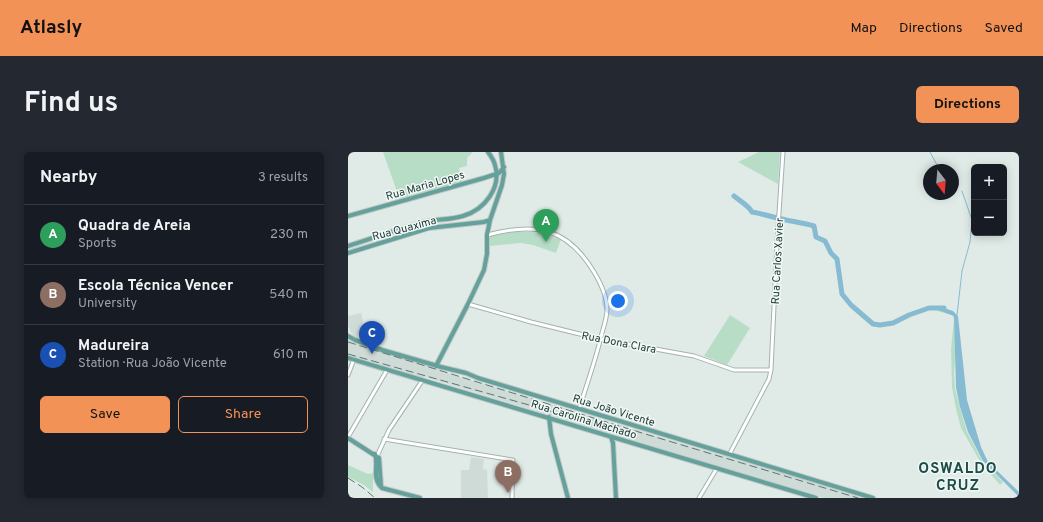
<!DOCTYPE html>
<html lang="en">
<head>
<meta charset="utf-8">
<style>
	body { margin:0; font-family:Overpass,sans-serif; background:#242831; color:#f1f3f6 }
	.controls { position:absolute; right:12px; top:12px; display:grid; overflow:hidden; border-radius:6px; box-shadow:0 2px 10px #0003 }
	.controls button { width:36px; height:36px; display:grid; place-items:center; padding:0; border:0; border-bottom:1px solid #363941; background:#171b24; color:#f1f3f6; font:20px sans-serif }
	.compass { position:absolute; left:575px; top:12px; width:36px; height:36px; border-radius:50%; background:#171b24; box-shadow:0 2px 10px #0003; rotate:164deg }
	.you { position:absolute; left:270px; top:149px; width:14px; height:14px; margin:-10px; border:3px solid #fff; border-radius:50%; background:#1a73e8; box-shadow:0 0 0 6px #1a73e833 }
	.badge { display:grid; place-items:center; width:26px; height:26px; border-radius:50%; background:#f39256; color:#fff; font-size:13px; font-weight:700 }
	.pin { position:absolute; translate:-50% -33px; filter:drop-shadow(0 1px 2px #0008) }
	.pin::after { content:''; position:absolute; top:21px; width:14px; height:12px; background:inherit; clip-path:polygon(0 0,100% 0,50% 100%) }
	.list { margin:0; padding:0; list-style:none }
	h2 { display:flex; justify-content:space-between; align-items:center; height:52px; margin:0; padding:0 16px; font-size:17px }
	h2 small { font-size:13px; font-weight:400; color:#9ea1a6 }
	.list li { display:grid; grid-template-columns:26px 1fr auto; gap:12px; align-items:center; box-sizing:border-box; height:60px; padding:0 16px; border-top:1px solid #363941 }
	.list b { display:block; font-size:15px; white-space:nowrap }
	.list p { margin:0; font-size:13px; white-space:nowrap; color:#9ea1a6 }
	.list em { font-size:13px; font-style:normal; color:#9ea1a6 }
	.actions { display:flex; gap:8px; padding:12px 16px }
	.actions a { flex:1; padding:9px 0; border:1px solid #f39256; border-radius:6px; text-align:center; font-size:14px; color:#f39256 }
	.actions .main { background:#f39256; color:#111 }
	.map { position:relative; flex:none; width:671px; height:346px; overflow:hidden; border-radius:6px }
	header { display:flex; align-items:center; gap:24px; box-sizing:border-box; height:56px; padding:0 20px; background:#f39256; color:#111 }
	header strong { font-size:19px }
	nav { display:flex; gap:22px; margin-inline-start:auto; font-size:14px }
	.intro { display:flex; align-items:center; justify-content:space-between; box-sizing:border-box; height:96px; padding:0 24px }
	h1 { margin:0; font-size:28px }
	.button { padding:10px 18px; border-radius:6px; background:#f39256; color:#111; font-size:14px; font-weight:700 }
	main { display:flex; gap:24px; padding:0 24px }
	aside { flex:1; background:#171b24; border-radius:6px; box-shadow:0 2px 10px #0003 }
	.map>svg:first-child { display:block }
	.built { fill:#cedbd7 }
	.green { fill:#b8ddc7 }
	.water { fill:#87bbd1 }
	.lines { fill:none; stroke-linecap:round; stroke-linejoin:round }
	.stream { stroke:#87bbd1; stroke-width:1 }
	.river { stroke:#87bbd1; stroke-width:5 }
	.minor-casing { stroke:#a3b3af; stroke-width:5 }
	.major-casing { stroke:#c1c8c7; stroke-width:6 }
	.minor { stroke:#fff; stroke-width:3 }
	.major { stroke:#64a19a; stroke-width:4 }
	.rail { stroke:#5b7773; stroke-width:1; stroke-dasharray:8 4; stroke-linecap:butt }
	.labels { text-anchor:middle; stroke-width:3; stroke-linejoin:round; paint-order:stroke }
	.street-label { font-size:11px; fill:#203b38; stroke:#f0f8f5 }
	.district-label { font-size:15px; font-weight:bold; letter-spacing:1px; fill:#1c4d48; stroke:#f0f8f5 }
</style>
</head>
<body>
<header>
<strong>Atlasly</strong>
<nav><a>Map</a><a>Directions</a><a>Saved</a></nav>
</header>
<div class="intro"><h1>Find us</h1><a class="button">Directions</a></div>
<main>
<aside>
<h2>Nearby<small>3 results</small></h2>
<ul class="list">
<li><span class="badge" style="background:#2e9e5b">A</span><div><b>Quadra de Areia</b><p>Sports</p></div><em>230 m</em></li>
<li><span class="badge" style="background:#8d6e63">B</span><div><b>Escola Técnica Vencer</b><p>University</p></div><em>540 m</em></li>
<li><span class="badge" style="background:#1a4fb4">C</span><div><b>Madureira</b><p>Station · Rua João Vicente</p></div><em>610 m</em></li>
</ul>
<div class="actions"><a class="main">Save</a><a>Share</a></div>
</aside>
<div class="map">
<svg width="671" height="346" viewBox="0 0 671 346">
	<rect width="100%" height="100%" fill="#e0ebe7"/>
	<!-- built -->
	<path class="built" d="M 13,161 L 15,169 L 9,187 L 6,186 L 0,174 L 0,164 Z
		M 0,188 L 93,219 L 515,346 L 476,346 L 77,225 L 75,226 L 0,203 Z
		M 123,305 L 136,307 L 135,317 L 139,318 L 140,346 L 113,346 L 113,318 L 121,318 Z"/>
	<!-- green -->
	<path class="green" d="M 35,0 L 125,0 L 119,6 L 119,14 L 111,16 L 114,31 L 52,48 Z
		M 411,0 L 432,0 L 430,32 L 390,10 Z
		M 171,79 L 171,80 L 184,80 L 213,87 L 208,101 L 185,93 L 173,91 L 142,94 L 142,84 Z
		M 590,156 L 596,157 L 608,164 L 610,185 L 606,220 L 607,237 L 612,256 L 619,280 L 635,310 L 655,330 L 652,333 L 633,311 L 613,276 L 608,257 L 604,235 L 603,197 L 606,167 L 604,163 L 589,159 Z
		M 382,163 L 402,176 L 379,213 L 356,204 Z
		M 0,313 L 20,322 L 25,321 L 25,340 L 16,333 L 0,325 Z"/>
	<!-- water -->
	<path class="water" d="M 590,154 L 605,159 L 610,164 L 619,248 L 633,295 L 640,310 L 671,340 L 671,345 L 635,309 L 620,280 L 612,255 L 608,236 L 606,164 L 590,158 Z"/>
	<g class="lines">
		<!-- stream -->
		<path class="stream" d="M 582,0 L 589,13 L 595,18
			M 605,26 L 610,32
			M 609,163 L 614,119 L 622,90 L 624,68 L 614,39"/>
		<!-- river -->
		<path class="river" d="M 386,44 C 392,49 401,54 404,60 C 416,62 427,66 438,68 C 448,70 456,71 466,74 L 468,85 L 477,89 L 483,101 L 489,107 L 494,142 L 503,153 L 525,172 L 532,173 L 545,171 L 561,163 L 581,156 L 596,156"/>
		<!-- minor casing -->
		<g class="minor-casing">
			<path id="minor" d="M 139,83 C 187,70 219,75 246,120 C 252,130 259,145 259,157 C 259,165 256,174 254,181 C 248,207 239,232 231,257
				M 120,152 L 183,170 L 252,187 L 346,204 L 386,218 L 423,218
				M 0,223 L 6,207
				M 0,285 L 39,218
				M 36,287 L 165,308 L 164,346
				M 381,303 L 421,227 L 423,218 L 429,91 L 435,0
				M 29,304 L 41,278 L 74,229
				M 351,346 L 369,316"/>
		</g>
		<!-- major casing -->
		<g class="major-casing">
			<path id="major" d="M 0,64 L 136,26 L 151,21 L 156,15
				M 0,94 C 25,86 50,77 76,70 C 88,67 102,68 115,64 C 136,58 154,36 147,13 C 146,9 143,4 140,0
				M 0,101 L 81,76 L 136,70 L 142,68
				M 0,184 L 7,188 L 34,198 L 93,215 L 118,221 L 130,226 L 525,346
				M 0,206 L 468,346
				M 88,214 L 120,152 L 136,118 L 139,102 L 139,83 L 142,68 L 154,33 L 156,22 L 153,0
				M 201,265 L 203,282 L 220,346
				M 263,285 L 265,291 L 268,346
				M 0,286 L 31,306 L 33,334
				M 27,302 C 31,314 23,326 34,336 L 72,346"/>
		</g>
		<!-- minor -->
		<use href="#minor" class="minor"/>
		<!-- major -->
		<use href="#major" class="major"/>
		<!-- rail -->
		<path class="rail" d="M 0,190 L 294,281 L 510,346
			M 0,202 L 220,264
			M 0,326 L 14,335 L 27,346"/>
	</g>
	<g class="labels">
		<!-- street labels -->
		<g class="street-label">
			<text transform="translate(77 33) rotate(-16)" y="4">Rua Maria Lopes</text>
			<text transform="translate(56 76) rotate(-15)" y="4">Rua Quaxima</text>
			<text transform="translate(429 109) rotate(-87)" y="4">Rua Carlos Xavier</text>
			<text transform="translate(271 190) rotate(11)" y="4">Rua Dona Clara</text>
			<text transform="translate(266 258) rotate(17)" y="4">Rua João Vicente</text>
			<text transform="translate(236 267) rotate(17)" y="4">Rua Carolina Machado</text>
		</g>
		<!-- district labels -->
		<g class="district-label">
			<text x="610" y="321">OSWALDO<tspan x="610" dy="17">CRUZ</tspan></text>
		</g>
	</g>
</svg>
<div class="controls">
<button>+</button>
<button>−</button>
</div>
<svg class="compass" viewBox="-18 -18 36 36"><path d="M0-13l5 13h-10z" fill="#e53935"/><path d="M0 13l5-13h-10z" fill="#9ea1a6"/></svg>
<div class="you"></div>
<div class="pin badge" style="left:198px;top:90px;background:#2e9e5b">A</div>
<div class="pin badge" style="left:160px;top:341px;background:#8d6e63">B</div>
<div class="pin badge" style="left:24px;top:202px;background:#1a4fb4">C</div>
</div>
</main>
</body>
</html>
